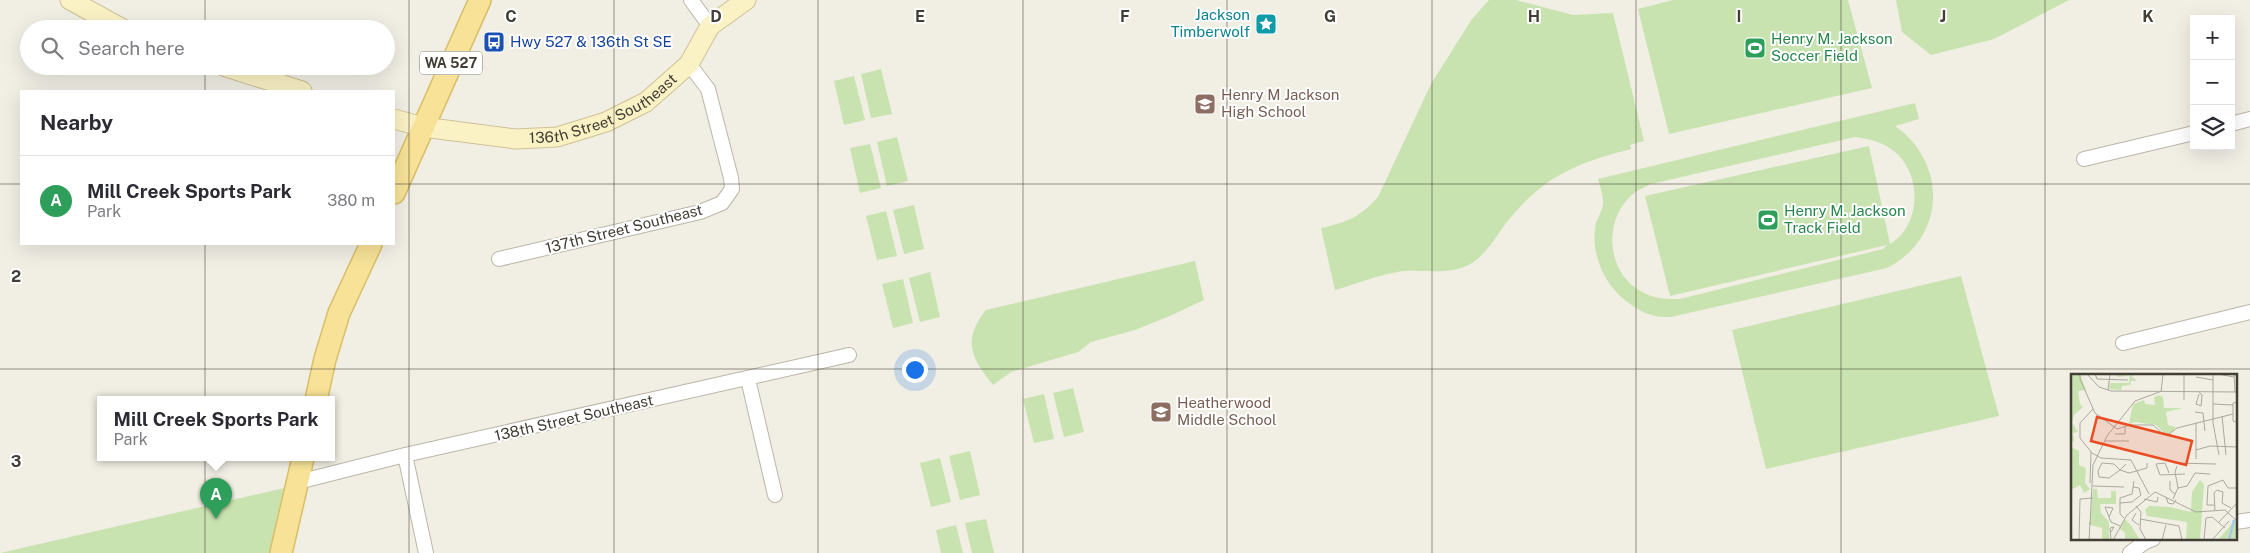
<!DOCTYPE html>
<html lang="en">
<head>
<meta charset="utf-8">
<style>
	body { margin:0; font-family:"Public Sans",sans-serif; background:#f2f2f3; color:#2b2b33 }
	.controls { position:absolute; right:15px; top:15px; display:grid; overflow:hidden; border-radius:0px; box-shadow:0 5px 20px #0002 }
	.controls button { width:45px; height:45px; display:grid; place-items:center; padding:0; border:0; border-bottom:1px solid #e1e1e2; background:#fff; color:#2b2b33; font:25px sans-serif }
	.you { position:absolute; left:914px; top:369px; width:18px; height:18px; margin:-12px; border:4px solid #fff; border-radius:50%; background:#1a73e8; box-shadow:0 0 0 8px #1a73e833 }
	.badge { display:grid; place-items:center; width:32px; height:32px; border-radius:50%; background:#b45309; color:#fff; font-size:16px; font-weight:700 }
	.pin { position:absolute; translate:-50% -41px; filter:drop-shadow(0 1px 2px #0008) }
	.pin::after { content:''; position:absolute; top:26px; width:18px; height:15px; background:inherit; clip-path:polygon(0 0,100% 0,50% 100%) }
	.popup { position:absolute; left:97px; top:396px; width:238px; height:65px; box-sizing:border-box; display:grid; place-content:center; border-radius:0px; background:#fff; filter:drop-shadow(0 1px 4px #0005); font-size:16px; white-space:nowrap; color:#7c7c81 }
	.popup b { font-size:19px; color:#2b2b33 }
	.popup::after { content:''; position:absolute; left:50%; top:100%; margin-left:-10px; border:10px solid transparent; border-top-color:#fff }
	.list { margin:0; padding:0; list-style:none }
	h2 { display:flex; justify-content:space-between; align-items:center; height:65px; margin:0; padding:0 20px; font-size:21px }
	h2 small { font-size:16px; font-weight:400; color:#7c7c81 }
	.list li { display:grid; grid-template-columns:32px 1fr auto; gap:15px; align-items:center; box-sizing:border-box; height:90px; padding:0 20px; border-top:1px solid #e1e1e2 }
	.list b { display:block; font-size:19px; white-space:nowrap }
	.list p { margin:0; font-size:16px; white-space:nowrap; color:#7c7c81 }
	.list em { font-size:16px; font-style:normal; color:#7c7c81 }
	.icon { flex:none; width:28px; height:28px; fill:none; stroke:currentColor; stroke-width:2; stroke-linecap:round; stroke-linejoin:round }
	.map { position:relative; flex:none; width:2250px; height:553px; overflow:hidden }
	.search { position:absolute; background:#fff; box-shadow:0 5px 20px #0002; left:20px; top:20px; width:375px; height:55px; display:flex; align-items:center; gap:12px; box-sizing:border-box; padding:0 18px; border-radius:28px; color:#7c7c81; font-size:19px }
	.panel { position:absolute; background:#fff; box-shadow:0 5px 20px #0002; left:20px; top:90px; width:375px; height:155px; border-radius:0px }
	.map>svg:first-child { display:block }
	.green { fill:#c8e3af; fill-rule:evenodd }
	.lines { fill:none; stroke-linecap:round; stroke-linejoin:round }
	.street-casing { stroke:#bbb6a8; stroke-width:16 }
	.secondary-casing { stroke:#cec297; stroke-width:21 }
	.primary-casing { stroke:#dabf69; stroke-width:24 }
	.street { stroke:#fff; stroke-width:14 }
	.secondary { stroke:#faf1c5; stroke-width:19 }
	.primary { stroke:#f7e297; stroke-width:21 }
	.grid { fill:none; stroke:#423e35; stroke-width:1; stroke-opacity:0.55 }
	.labels { text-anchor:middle; stroke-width:4; stroke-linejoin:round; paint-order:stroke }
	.shield { fill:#fff; stroke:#7b7872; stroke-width:1 }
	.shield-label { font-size:14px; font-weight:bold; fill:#423e35 }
	.culture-label { font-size:15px; fill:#0d838f; stroke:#fff; text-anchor:end }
	.leisure-label { font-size:15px; fill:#27864d; stroke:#fff; text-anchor:start }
	.transit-label { font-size:15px; fill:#164399; stroke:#fff; text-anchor:start }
	.education-label { font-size:15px; fill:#785e54; stroke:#fff; text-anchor:start }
	.street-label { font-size:15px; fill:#423e35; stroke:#fff }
	.inset-river { fill:none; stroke:#a4c9ea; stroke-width:2.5 }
	.inset-road { fill:none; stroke:#aba89e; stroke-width:1 }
	.view { fill:#eb4c21; fill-opacity:0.15; stroke:#eb4c21; stroke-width:2.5 }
	.inset-edge { fill:none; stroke:#423e35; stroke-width:2.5 }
	.grid-label { font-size:16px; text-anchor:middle; font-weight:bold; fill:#423e35; stroke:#fff; stroke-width:4; stroke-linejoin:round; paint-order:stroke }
</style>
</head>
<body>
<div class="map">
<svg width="2250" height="553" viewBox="0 0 2250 553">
	<rect width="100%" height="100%" fill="#f1eee4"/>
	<!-- green -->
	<path class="green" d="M 1489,0 L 1516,0 L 1573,15 L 1613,13 L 1644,141 L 1630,145 L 1631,149 C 1580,162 1546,175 1511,217 C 1498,232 1489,252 1472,263 C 1450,277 1421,268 1397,272 C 1375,276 1356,284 1335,290 L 1321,228 C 1347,222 1359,218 1378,197 L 1431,84 L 1472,19 Z
		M 1673,0 L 1848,0 L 1872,88 L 1669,134 L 1638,9 Z
		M 1896,0 L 2069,0 L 1994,39 L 1931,55 L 1902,32 Z
		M 881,69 L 892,114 L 871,118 L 861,74 Z
		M 854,76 L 865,120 L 844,125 L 834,81 Z
		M 1915,103 L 1919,119 L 1895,126 C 1948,163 1946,238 1887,268 L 1671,317 C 1653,318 1640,312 1626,301 C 1603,283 1590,252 1596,223 C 1598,217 1602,211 1603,205 C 1604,198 1600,186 1598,179 ZM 1855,137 C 1868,139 1880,141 1891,149 C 1922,170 1923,224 1890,244 L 1869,146 L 1645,196 L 1670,296 L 1887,245 L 1883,249 L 1680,299 C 1667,299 1654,299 1642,292 C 1606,273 1602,219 1634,193 C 1639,189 1646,187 1651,184 Z
		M 897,137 L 908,181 L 887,186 L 877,142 Z
		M 870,144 L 881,188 L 860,193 L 850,148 Z
		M 914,205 L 924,249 L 904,254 L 893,210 Z
		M 886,211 L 897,256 L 877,260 L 866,216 Z
		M 1195,261 L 1204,300 L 1172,315 L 1135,330 L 1091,342 L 1078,352 L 1011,372 L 993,385 C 971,358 962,340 986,310 Z
		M 930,272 L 940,317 L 920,322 L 909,278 Z
		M 1961,276 L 1999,416 L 1766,469 L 1732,330 Z
		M 903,279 L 913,323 L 893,328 L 882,284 Z
		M 1073,388 L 1084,432 L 1064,437 L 1053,393 Z
		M 1044,394 L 1054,439 L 1034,443 L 1023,399 Z
		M 970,451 L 980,495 L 960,500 L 949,456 Z
		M 940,458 L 951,502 L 931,507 L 920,463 Z
		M 293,486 L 276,553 L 0,553 Z
		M 986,519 L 994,553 L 972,553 L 965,523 Z
		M 956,525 L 963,553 L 941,553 L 936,530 Z"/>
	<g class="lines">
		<!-- street casing -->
		<g class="street-casing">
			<path id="street" d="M 691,0 L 710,26
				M 2231,124 L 2250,119
				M 2084,159 L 2194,133
				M 499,259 L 700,212 L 722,203 L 732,189 L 731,178 L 708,89 L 689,64
				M 2123,343 L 2250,312
				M 748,379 L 775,495
				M 405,455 L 426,553
				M 298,482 L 405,455 L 849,355
				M 2236,522 L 2250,520
				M 2130,553 L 2145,542 L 2153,539"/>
		</g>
		<!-- secondary casing -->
		<g class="secondary-casing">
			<g id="secondary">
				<path d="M 70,0 L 123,29"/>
				<path d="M 223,66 L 302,91"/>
				<path id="s1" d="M 394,119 L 423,127 L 516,139 L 557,137 L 606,122 L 646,102 L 689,64 L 710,26 L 746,0"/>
			</g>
		</g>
		<!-- primary casing -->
		<g class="primary-casing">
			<path id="primary" d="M 394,193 L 480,0
				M 316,400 L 325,359 L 339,313 L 371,244
				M 281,553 L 303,458"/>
		</g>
		<!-- street -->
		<use href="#street" class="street"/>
		<!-- secondary -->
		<use href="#secondary" class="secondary"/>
		<!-- primary -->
		<use href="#primary" class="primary"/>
	</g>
	<!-- grid -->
	<path class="grid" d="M 205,0 L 205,29M 409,0 L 409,553M 614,0 L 614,553M 818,0 L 818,553M 1023,0 L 1023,553M 1227,0 L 1227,553M 1432,0 L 1432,553M 1636,0 L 1636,553M 1841,0 L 1841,553M 2045,0 L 2045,553M 205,66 L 205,91M 0,184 L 21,184M 394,184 L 2250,184M 205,244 L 205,553M 0,369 L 2250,369"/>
	<!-- icons -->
	<defs>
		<g id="sight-square" transform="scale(1.125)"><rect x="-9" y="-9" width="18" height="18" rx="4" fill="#0f9aa8" stroke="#fff"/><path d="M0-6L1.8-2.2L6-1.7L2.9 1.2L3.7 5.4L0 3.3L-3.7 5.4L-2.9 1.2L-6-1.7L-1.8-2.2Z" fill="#fff"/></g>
		<g id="bus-square" transform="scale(1.125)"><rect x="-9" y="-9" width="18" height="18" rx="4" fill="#1a4fb4" stroke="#fff"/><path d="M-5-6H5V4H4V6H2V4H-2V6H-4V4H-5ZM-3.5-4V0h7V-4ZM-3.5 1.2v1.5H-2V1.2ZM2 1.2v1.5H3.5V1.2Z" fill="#fff"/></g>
		<g id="stadium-square" transform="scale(1.125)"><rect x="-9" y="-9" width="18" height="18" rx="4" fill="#2e9e5b" stroke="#fff"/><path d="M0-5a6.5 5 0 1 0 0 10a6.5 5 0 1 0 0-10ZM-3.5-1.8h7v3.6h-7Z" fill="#fff"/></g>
		<g id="school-square" transform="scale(1.125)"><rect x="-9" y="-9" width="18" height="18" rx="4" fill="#8d6e63" stroke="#fff"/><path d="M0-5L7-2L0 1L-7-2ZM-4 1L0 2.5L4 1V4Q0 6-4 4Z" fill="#fff"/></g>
	</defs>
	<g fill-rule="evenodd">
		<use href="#sight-square" x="1266" y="24"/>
		<use href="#bus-square" x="494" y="42"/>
		<use href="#stadium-square" x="1755" y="48"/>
		<use href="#school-square" x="1205" y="104"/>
		<use href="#stadium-square" x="1768" y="220"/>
		<use href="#school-square" x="1161" y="412"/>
	</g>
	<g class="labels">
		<!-- shield labels -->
		<rect class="shield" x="420" y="51.5" width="62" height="23" rx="4"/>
		<g class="shield-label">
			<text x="451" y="68">WA 527</text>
		</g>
		<!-- culture labels -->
		<g class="culture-label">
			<text x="1250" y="20">Jackson<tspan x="1250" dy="17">Timberwolf</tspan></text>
		</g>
		<!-- leisure labels -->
		<g class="leisure-label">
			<text x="1771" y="44">Henry M. Jackson<tspan x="1771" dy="17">Soccer Field</tspan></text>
			<text x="1784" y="216">Henry M. Jackson<tspan x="1784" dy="17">Track Field</tspan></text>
		</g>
		<!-- transit labels -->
		<g class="transit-label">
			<text x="510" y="47">Hwy 527 &amp; 136th St SE</text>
		</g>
		<!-- education labels -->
		<g class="education-label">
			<text x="1221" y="100">Henry M Jackson<tspan x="1221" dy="17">High School</tspan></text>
			<text x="1177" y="408">Heatherwood<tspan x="1177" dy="17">Middle School</tspan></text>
		</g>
		<!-- street labels -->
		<g class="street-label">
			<text dy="5" stroke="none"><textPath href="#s1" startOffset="218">136th Street Southeast</textPath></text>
			<text transform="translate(624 229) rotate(-14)" y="5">137th Street Southeast</text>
			<text transform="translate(574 418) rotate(-13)" y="5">138th Street Southeast</text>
		</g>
	</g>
	<!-- overview -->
	<g transform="translate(2071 374)">
		<rect width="166" height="166" fill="#f1eee4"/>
		<path d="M 0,0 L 9,0 L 15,16 L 7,17 L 9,30 L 12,33 L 3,41 L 1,49 L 7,58 L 2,59 L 3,67 L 0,69 ZM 43,0 L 61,0 L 62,1 L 67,0 L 60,2 L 66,7 L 60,7 L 59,11 L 51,12 L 50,16 L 38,15 L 39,9 L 58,9 L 59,1 L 48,3 ZM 88,21 L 92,23 L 93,34 L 112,34 L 95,38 L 97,51 L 105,53 L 100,59 L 93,59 L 85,51 L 65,48 L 58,50 L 62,30 L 73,26 L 74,30 L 84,31 L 83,23 ZM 0,73 L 8,77 L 8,91 L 15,94 L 14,109 L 19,115 L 13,119 L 9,111 L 0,116 ZM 129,106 L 133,111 L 129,166 L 115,166 L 116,148 L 76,142 L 74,136 L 78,132 L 99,133 L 120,138 L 121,118 ZM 22,115 L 26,115 L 27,124 L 40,124 L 40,117 L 45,117 L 45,130 L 29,130 L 30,139 L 38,148 L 38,166 L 31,166 L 31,154 L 19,151 ZM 54,145 L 61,153 L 69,166 L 54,166 L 54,159 L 48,154 ZM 164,146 L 167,159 L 163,166 L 147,166 Z" fill="#c8e3af"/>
		<path class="inset-river" d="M 158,166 L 163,146"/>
		<path class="inset-road" d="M 9,0 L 9,5 L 24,39 L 46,55 L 59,51 L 82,51 L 92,60 L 98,60 L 106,54 L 162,40M 16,0 L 28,13 L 40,17 L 167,18M 24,0 L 26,5 L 57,6M 113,0 L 113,26M 142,0 L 142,49 L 148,81M 147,0 L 163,3M 163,0 L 164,18M 125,3 L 142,6M 37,16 L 39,0M 90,18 L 92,0M 128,18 L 131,21 L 130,32 L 125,30 L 128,20M 167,28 L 162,29 L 162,47 L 167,49M 142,30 L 162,31M 22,35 L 9,49 L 9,64 L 21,79 L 30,84 L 60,86 L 78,120M 124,38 L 132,39 L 134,57M 151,42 L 155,81M 44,60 L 54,60 L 54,53M 34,67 L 58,67M 125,76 L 139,72 L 167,73M 125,85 L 125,49M 104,89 L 145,90M 27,97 L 28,103 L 38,104 L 49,96 L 58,99 L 76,94 L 76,89M 27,97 L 31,89 L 43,90 L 49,96 L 55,90M 98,99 L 94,89 L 85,90 L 89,101 L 114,100M 99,107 L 99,116 L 104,120M 19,109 L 20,78M 22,112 L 53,113M 107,114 L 116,112 L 124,99 L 139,100M 95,123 L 97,129 L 102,130 L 105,126M 73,125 L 86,128 L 87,123M 102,125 L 107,114 L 104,98 L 106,92M 49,129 L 61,128 L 70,121 L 68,114 L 62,113M 143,131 L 136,131 L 137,112 L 152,106 L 157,114 L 167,114M 65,132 L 70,138 L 69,155 L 75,166M 144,136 L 143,119 L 146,116 L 152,118 L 151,129 L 160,134M 65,139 L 61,146 L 68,151M 38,143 L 42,134 L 34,133 L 40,148 L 49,152M 53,144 L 49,140 L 49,124 L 61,120 L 63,107M 69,145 L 108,152 L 111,166M 148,148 L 167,128M 19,151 L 22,91 L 36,62 L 64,27 L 91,17M 8,166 L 9,125 L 22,124M 18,166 L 19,148M 40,166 L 39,154 L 43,153 L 40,158M 42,166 L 56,141 L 84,118 L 125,138 L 154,136 L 167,148M 91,166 L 95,151M 133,166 L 135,144 L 141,143 L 154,154M 141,166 L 158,147"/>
		<path class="view" d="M 26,43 L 121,67 L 115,91 L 20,67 Z"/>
		<rect width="166" height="166" class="inset-edge"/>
	</g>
	<g class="grid-label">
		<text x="511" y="22">C</text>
		<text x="716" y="22">D</text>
		<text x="920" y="22">E</text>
		<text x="1125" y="22">F</text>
		<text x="1330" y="22">G</text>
		<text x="1534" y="22">H</text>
		<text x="1739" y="22">I</text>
		<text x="1943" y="22">J</text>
		<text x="2148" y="22">K</text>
		<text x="16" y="282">2</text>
		<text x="16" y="467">3</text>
	</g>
</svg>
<div class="controls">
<button>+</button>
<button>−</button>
<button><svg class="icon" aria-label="layers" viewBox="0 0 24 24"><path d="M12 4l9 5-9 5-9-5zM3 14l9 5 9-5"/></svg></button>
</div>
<div class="you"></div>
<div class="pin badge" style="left:216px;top:519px;background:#2e9e5b">A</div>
<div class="popup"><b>Mill Creek Sports Park</b>Park</div>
<div class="search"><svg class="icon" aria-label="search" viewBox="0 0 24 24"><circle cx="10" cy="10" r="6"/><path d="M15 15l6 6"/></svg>Search here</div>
<section class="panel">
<h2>Nearby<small></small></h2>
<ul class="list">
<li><span class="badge" style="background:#2e9e5b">A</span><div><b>Mill Creek Sports Park</b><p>Park</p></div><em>380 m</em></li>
</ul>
</section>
</div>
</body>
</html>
